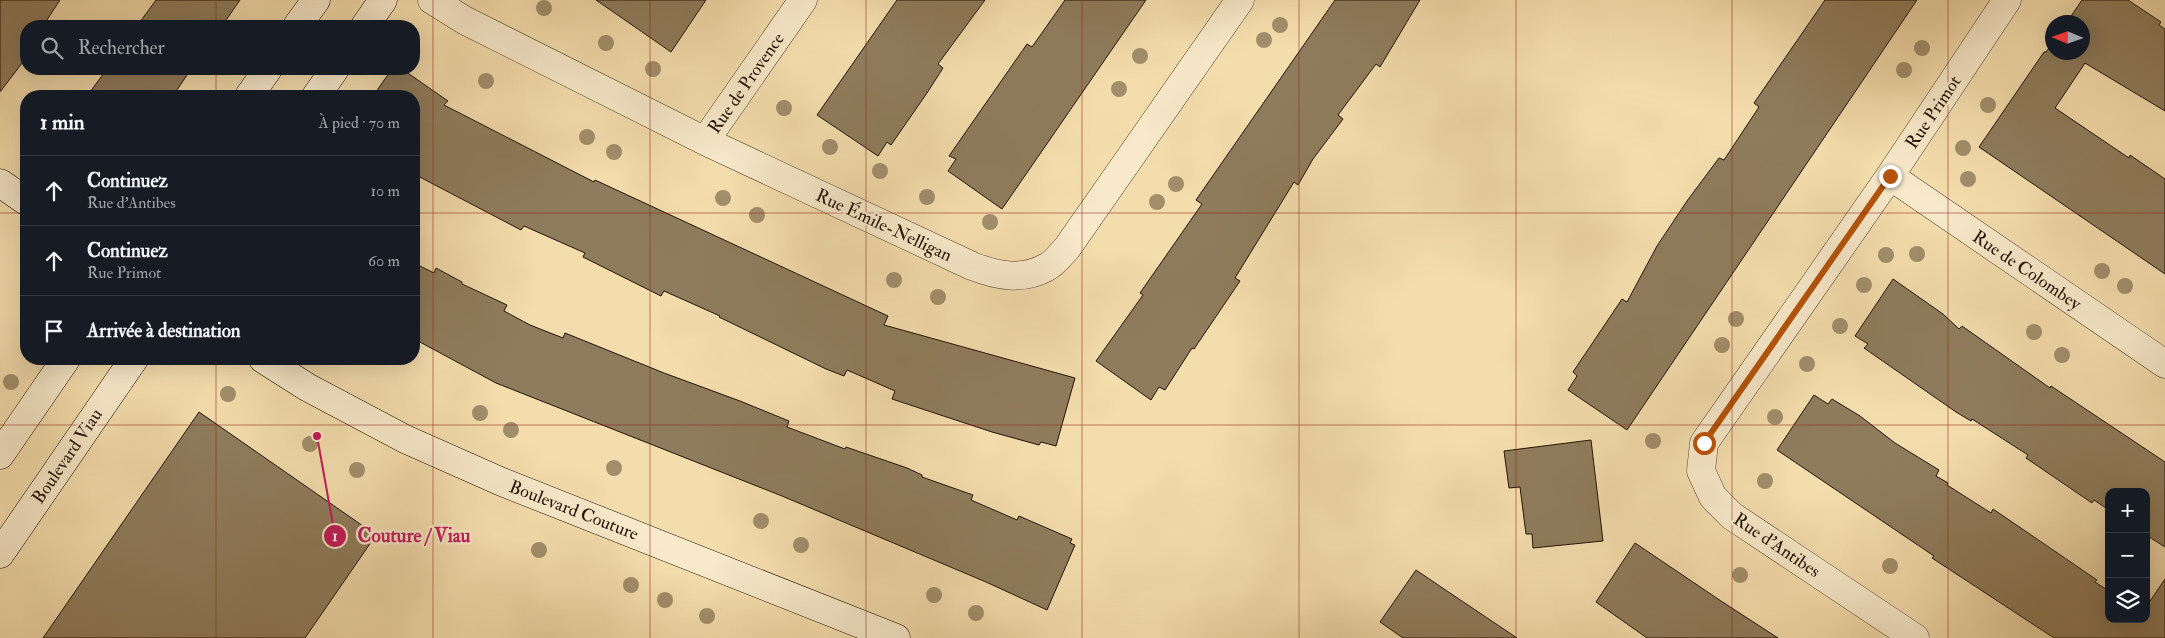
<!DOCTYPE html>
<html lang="fr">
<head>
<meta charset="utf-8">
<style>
	body { margin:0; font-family:"IM FELL Double Pica",serif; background:#20242c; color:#f1f3f6 }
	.controls { position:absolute; right:15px; bottom:15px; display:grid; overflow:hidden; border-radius:10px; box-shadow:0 5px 20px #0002 }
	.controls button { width:45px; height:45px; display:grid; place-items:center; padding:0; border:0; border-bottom:1px solid #363941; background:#171b24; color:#f1f3f6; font:25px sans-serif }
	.compass { position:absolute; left:2045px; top:15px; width:45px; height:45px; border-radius:50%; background:#171b24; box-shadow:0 5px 20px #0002; rotate:272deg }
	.stop { position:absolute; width:15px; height:15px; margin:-11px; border:4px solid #b45309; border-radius:50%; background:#fff }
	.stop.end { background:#b45309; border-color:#fff; box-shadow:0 1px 5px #0008 }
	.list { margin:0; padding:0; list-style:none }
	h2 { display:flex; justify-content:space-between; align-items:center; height:65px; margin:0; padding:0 20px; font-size:21px }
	h2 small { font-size:16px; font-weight:400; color:#9ea1a6 }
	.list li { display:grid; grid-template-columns:32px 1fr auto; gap:15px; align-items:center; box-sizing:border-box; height:70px; padding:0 20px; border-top:1px solid #363941 }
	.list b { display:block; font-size:19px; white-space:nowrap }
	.list p { margin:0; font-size:16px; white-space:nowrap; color:#9ea1a6 }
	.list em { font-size:16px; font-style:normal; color:#9ea1a6 }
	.icon { flex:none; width:28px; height:28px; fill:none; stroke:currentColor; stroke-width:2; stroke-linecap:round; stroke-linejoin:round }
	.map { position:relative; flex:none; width:2165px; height:638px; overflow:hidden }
	.search { position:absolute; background:#171b24; box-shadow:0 5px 20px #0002; left:20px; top:20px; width:400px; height:55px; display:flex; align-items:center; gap:12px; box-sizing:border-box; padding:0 18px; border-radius:20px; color:#9ea1a6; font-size:19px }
	.panel { position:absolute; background:#171b24; box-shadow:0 5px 20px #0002; left:20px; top:90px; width:400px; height:275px; border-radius:20px }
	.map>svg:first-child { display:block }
	.building { fill:#8f7c5c; stroke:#221204 }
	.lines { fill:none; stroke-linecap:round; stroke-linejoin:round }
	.street-casing { stroke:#56452e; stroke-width:29 }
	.secondary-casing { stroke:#221204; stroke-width:29 }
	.street { stroke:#f8e9ca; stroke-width:28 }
	.secondary { stroke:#f8e9ca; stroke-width:28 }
	.tree { fill:#a28e6b }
	.route { stroke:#b45309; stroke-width:6 }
	.grid { fill:none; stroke:#8f2418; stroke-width:1; stroke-opacity:0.55 }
	.labels { text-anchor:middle; stroke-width:4.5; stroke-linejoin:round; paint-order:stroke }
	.street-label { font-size:18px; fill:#221204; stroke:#f8e9ca }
	.leader { fill:none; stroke:#c2185b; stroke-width:2 }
	.callout-dot { fill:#c2185b; stroke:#f8e9ca; stroke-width:2 }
	.mark-label { font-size:15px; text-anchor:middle; font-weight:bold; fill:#fff }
	.callout-label { font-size:19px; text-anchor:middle; font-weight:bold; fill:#c2185b; stroke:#f8e9ca; stroke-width:4.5; stroke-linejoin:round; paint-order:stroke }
</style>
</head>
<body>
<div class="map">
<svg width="2165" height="638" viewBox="0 0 2165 638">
	<rect width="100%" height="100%" fill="#f4ddad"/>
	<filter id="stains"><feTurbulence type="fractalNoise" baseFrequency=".004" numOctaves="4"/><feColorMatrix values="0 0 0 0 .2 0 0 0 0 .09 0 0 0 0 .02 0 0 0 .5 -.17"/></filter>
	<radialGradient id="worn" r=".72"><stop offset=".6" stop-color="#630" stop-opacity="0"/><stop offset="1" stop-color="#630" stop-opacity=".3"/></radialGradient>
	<!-- building -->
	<path class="building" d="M 0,0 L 60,0 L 43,26 L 26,26 L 26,58 L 0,92 Z
		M 156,0 L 240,0 L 222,26 L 137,26 Z
		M 596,0 L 706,0 L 671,52 Z
		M 897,0 L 985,0 L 938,64 L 943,68 L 927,93 L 891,145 L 887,142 L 878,156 L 817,115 Z
		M 1065,0 L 1146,0 L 1002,209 L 948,171 L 956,159 L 949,156 L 1027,44 L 1032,47 Z
		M 1335,0 L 1420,0 L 1380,67 L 1376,64 L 1338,115 L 1343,119 L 1313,159 L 1298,185 L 1294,182 L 1235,278 L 1240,281 L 1194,349 L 1192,348 L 1165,390 L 1159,387 L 1151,400 L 1096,361 L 1143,295 L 1140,293 L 1202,204 L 1196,200 Z
		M 1825,0 L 1917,0 L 1627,430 L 1568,390 L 1577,376 L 1573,372 L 1622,299 L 1627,302 L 1657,246 L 1687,201 L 1719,158 L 1724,160 L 1759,107 L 1754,103 Z
		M 2082,0 L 2128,0 L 2161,22 L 2159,25 L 2165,29 L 2165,111 L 2085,63 L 2055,108 L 2129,158 L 2130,155 L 2165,179 L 2165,274 L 1979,147 L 2044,52 L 2046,52 L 2052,44 L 2052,52 L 2082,52 L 2082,22 L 2067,22 Z
		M 107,69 L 191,69 L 173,96 L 87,96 Z
		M 392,69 L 402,69 L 448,101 L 444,105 L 594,182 L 595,180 L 888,316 L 884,325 L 1075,378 L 1056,446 L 1041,442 L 1039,445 L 992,432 L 892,399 L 895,391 L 847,370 L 844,376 L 826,369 L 719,317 L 720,316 L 664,291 L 661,296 L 583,257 L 585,253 L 524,226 L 521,230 L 414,174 L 414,96 L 373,96 Z
		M 414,263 L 434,273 L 436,268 L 462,282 L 462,284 L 507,305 L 504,311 L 530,325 L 563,338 L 565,333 L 664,373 L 740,401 L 789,421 L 787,427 L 845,449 L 846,447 L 907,468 L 922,475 L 922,477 L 973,495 L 971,500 L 1017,520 L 1019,516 L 1072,539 L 1070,543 L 1075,545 L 1047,610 L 986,582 L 782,496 L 496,383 L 418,341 L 420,338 L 414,335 Z
		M 1893,279 L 1943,314 L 1959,329 L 1962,326 L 2050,388 L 2051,386 L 2165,462 L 2165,547 L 2146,535 L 2146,492 L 2109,492 L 2109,510 L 2094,500 L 2092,503 L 2026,458 L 2028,455 L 1972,419 L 1971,421 L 1956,412 L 1864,348 L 1868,344 L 1855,336 Z
		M 1814,395 L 1828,404 L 1832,399 L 1860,416 L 1895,443 L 1939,470 L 1936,476 L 1948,483 L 1947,485 L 1991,513 L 1993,509 L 2097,580 L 2095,582 L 2109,591 L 2109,619 L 2146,619 L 2146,607 L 2165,579 L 2165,638 L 2054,638 L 1932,558 L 1934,556 L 1777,450 Z
		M 199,412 L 376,535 L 305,638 L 43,638 Z
		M 1591,440 L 1603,541 L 1533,548 L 1532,534 L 1526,534 L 1520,487 L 1509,488 L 1504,451 Z
		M 1635,543 L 1721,601 L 1778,638 L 1647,638 L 1596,602 Z
		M 1416,570 L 1447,591 L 1517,638 L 1403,638 L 1380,622 Z"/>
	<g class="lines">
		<!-- street casing -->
		<g class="street-casing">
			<path id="street" d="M 432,0 L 464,20 L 705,141 L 972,266 C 998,276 1022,281 1047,267 C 1055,263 1061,254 1067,248 L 1240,0
				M 705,141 L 803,0
				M 1890,176 L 2165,364
				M 1915,638 L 1732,516 L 1713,497 L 1701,471 L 1704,443 L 1890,176 L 2007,0"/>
		</g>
		<!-- secondary casing -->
		<g class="secondary-casing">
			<path id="secondary" d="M 297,26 L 316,0
				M 365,26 L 383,0
				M 249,96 L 268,69
				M 316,96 L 335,69
				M 0,183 L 26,201
				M 263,359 L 307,387 L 405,439 L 502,482 L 896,638
				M 0,455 L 66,359
				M 0,554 L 134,359"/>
		</g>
		<!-- street -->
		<use href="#street" class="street"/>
		<!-- secondary -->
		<use href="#secondary" class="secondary"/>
	</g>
	<!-- trees -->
	<g class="tree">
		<circle cx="544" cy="8" r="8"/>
		<circle cx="1280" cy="25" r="8"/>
		<circle cx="1264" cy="40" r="8"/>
		<circle cx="606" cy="43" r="8"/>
		<circle cx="1922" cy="48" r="8"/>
		<circle cx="1140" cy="56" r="8"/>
		<circle cx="653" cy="69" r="8"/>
		<circle cx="1904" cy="70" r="8"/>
		<circle cx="486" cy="81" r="8"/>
		<circle cx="1119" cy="89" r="8"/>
		<circle cx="1988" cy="105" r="8"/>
		<circle cx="784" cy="108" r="8"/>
		<circle cx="587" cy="137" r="8"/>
		<circle cx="830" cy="147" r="8"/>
		<circle cx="1963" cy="148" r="8"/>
		<circle cx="614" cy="152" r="8"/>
		<circle cx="880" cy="171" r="8"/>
		<circle cx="1968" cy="179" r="8"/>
		<circle cx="1176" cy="184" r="8"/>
		<circle cx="927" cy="197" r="8"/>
		<circle cx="723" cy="198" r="8"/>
		<circle cx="1157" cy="202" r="8"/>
		<circle cx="757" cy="215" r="8"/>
		<circle cx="990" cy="222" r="8"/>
		<circle cx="1917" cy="254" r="8"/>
		<circle cx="1886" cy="255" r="8"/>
		<circle cx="2102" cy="271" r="8"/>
		<circle cx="894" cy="280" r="8"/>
		<circle cx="1864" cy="285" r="8"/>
		<circle cx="2125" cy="286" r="8"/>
		<circle cx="938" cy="297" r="8"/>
		<circle cx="1736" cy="319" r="8"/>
		<circle cx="1840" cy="326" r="8"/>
		<circle cx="2034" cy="332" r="8"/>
		<circle cx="1722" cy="345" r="8"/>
		<circle cx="2062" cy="355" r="8"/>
		<circle cx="1807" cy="364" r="8"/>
		<circle cx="11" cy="382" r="8"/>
		<circle cx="228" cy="394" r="8"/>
		<circle cx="480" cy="413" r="8"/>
		<circle cx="1775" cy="417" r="8"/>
		<circle cx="511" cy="430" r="8"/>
		<circle cx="1653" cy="441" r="8"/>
		<circle cx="310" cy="444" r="8"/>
		<circle cx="614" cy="468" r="8"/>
		<circle cx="357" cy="470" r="8"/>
		<circle cx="1765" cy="481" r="8"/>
		<circle cx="761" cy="521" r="8"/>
		<circle cx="801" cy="545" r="8"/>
		<circle cx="539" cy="550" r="8"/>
		<circle cx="1890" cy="566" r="8"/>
		<circle cx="1740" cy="575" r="8"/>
		<circle cx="631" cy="585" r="8"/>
		<circle cx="934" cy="595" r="8"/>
		<circle cx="665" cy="600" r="8"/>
		<circle cx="976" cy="613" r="8"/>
		<circle cx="707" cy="616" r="8"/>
	</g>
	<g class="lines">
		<!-- route -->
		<path class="route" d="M 1704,443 L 1890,176"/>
	</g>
	<!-- grid -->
	<path class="grid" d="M 216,0 L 216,26M 433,0 L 433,638M 650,0 L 650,638M 866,0 L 866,638M 1082,0 L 1082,638M 1299,0 L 1299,638M 1516,0 L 1516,638M 1732,0 L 1732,638M 1948,0 L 1948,638M 216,69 L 216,96M 0,213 L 26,213M 414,213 L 2165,213M 216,359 L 216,638M 0,425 L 2165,425"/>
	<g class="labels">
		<!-- street labels -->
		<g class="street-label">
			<text transform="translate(746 83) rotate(-55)" y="6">Rue de Provence</text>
			<text transform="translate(1933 112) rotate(-56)" y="6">Rue Primot</text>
			<text transform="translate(884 225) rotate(25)" y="6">Rue Émile-Nelligan</text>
			<text transform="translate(2027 270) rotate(34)" y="6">Rue de Colombey</text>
			<text transform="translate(67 456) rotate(-56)" y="6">Boulevard Viau</text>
			<text transform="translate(574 510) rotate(21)" y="6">Boulevard Couture</text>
			<text transform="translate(1777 545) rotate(34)" y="6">Rue d'Antibes</text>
		</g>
	</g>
	<!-- callouts -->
	<path class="leader" d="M317 436L335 536"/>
	<g class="callout-dot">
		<circle cx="317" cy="436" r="5"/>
		<circle cx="335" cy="536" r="12"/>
	</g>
	<g class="mark-label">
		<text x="335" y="541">1</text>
	</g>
	<g class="callout-label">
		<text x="414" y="542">Couture / Viau</text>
	</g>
	<rect width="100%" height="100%" filter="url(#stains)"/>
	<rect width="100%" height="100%" fill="url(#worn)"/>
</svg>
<div class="controls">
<button>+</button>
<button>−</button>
<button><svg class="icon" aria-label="layers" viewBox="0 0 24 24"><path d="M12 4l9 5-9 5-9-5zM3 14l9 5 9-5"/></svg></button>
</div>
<svg class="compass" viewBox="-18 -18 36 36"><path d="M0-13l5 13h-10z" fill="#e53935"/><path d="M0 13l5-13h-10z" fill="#9ea1a6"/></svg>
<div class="stop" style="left:1704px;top:443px"></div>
<div class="stop end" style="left:1890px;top:176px"></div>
<div class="search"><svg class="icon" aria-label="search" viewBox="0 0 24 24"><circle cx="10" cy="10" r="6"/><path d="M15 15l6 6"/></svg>Rechercher</div>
<section class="panel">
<h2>1 min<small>À pied · 70 m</small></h2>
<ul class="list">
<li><svg class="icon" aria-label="ahead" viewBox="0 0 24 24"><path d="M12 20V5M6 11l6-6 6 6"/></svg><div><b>Continuez</b><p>Rue d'Antibes</p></div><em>10 m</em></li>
<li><svg class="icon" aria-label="ahead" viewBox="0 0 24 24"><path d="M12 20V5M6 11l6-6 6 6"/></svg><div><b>Continuez</b><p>Rue Primot</p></div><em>60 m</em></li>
<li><svg class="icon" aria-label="arrive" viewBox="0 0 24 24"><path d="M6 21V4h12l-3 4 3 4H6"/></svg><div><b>Arrivée à destination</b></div></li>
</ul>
</section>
</div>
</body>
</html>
